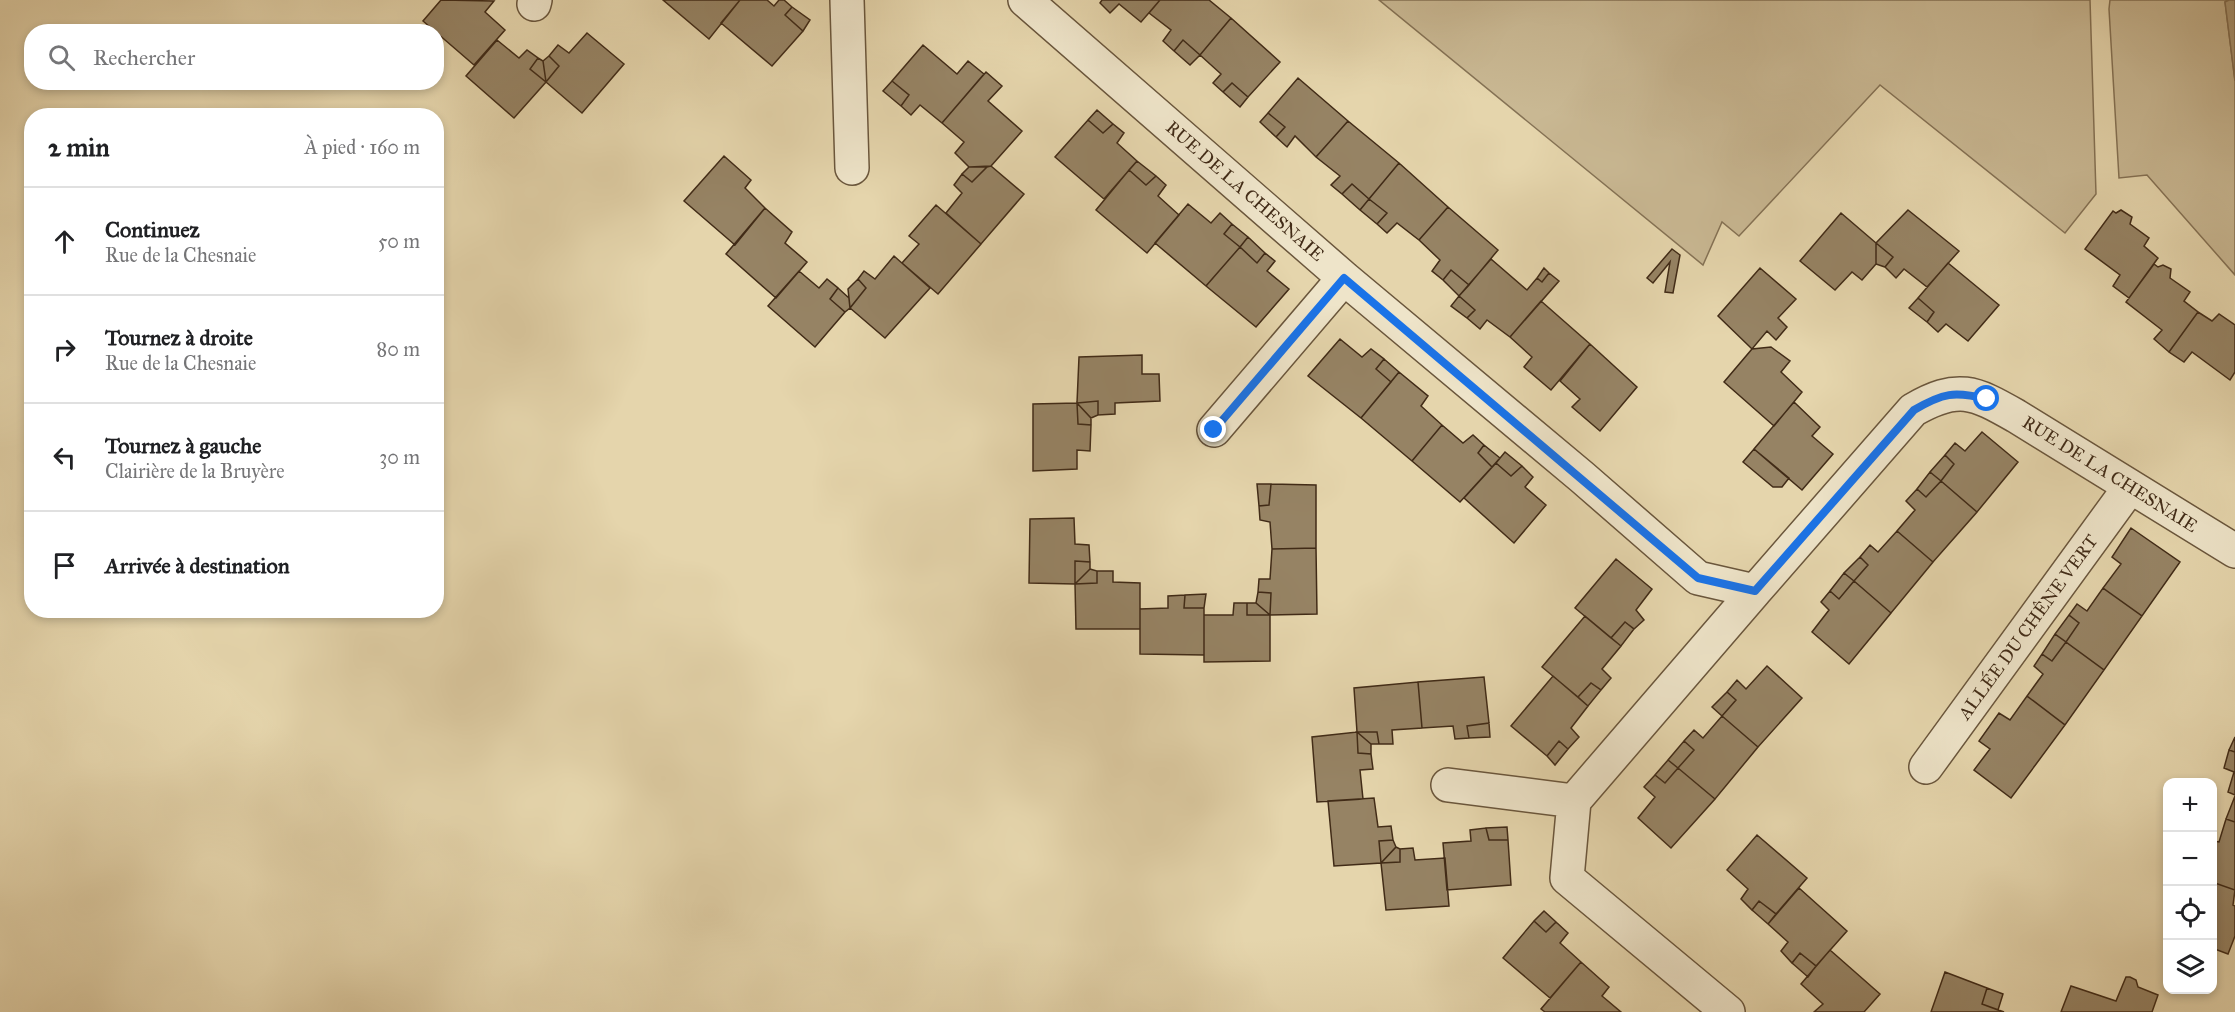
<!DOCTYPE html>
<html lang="fr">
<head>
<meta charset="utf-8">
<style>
	body { margin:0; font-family:"IM FELL Great Primer",serif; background:#f2f2f2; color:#202124 }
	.controls { position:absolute; right:18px; bottom:18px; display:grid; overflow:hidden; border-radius:12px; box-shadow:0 3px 9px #0003 }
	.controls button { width:54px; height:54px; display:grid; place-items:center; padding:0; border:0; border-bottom:2px solid #e0e0e0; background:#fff; color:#202124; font:30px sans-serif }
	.stop { position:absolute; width:18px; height:18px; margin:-14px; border:4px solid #1a73e8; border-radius:50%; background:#fff }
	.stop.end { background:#1a73e8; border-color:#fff; box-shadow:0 2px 6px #0008 }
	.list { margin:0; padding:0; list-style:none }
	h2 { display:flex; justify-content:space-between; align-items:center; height:78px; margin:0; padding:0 24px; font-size:26px }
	h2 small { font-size:20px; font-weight:400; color:#757577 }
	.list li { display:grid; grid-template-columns:39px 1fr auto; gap:18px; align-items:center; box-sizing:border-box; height:108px; padding:0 24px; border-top:2px solid #e0e0e0 }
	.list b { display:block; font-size:22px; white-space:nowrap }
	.list p { margin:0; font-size:20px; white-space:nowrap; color:#757577 }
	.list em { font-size:20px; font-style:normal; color:#757577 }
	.icon { flex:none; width:33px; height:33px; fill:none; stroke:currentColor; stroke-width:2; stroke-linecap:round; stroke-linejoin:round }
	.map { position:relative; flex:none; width:2235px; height:1012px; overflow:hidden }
	.search { position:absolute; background:#fff; box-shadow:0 3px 9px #0003; left:24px; top:24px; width:420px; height:66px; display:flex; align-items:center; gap:15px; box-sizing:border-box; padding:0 21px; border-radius:24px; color:#757577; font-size:22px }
	.panel { position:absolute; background:#fff; box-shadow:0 3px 9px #0003; left:24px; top:108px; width:420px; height:510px; border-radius:24px }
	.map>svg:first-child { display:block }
	.green { fill:#c9b893; stroke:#857255; stroke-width:1.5 }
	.water { fill:#ad9b79; stroke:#826e52; stroke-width:1.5 }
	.building { fill:#968364; stroke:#412b17; stroke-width:1.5 }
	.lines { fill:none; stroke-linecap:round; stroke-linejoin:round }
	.minor-casing { stroke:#6a563c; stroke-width:36 }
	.minor { stroke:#eee4c9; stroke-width:33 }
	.route { stroke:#1a73e8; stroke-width:8 }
	.labels { text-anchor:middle; stroke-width:6; stroke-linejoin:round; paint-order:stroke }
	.street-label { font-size:18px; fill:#412b17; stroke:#eee4c9 }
</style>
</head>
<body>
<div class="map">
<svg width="2235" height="1012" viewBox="0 0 2235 1012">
	<rect width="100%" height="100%" fill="#e5d5ac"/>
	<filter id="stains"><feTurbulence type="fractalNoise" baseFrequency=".00333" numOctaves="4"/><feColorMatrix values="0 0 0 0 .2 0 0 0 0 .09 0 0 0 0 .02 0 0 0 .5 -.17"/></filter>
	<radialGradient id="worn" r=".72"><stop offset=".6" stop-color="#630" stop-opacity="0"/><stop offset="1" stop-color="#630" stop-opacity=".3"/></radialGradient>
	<!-- green -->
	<path class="green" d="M 1379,0 L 2090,0 L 2096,194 L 2065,233 L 1880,85 L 1739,236 L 1722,222 L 1703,265 Z
		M 2110,0 L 2229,0 L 2225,2 L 2235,81 L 2235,275 L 2147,175 L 2119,178 L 2109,9 Z"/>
	<!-- water -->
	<path class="water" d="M 2229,0 L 2235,0 L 2235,81 L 2225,2 Z"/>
	<!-- building -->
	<path class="building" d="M 441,0 L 494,1 L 485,12 L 505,30 L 474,65 L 423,21 Z
		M 663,0 L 740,0 L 709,39 Z
		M 767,0 L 774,6 L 779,0 L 784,0 L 792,7 L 785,15 L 803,31 L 772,66 L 721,23 L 740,0 Z
		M 1102,0 L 1160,0 L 1141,22 L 1119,4 L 1110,13 L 1100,3 Z
		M 1160,0 L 1209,0 L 1231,18 L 1200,55 L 1183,40 L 1174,51 L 1163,41 L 1171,30 L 1149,13 Z
		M 792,7 L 810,20 L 803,31 L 785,15 Z
		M 1231,18 L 1280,62 L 1248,97 L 1232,83 L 1223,92 L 1213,83 L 1221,74 L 1200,55 Z
		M 587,33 L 624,64 L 582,113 L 546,82 L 559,66 L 549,56 L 558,45 L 569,53 Z
		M 497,40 L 519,58 L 527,50 L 538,58 L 530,69 L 546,82 L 514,118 L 466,76 Z
		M 1183,40 L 1200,55 L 1190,65 L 1174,51 Z
		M 923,45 L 957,74 L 968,61 L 984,74 L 942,123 L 920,105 L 911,115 L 901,106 L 909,95 L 892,81 Z
		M 549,56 L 559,66 L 546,82 L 543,61 Z
		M 538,58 L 543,61 L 546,82 L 530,69 Z
		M 986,72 L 1002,86 L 988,101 L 1022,131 L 991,166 L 969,167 L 955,153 L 964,142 L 942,123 Z
		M 1298,78 L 1348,121 L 1316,157 L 1295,136 L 1287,147 L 1276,137 L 1285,127 L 1268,113 Z
		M 892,81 L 909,95 L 901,106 L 883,91 Z
		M 1232,83 L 1248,97 L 1240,107 L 1223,92 Z
		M 1097,110 L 1113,124 L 1103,133 L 1088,120 Z
		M 1268,113 L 1285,127 L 1276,137 L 1260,122 Z
		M 1088,120 L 1103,133 L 1113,124 L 1124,133 L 1117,143 L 1137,161 L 1104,199 L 1055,157 Z
		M 1348,121 L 1399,163 L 1369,199 L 1352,184 L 1342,194 L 1331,185 L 1340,176 L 1316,157 Z
		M 724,156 L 751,180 L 745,188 L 765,208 L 735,245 L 684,201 Z
		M 1137,161 L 1156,176 L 1146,185 L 1129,170 Z
		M 1399,163 L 1448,207 L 1419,240 L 1397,223 L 1387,233 L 1377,224 L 1387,213 L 1369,199 Z
		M 991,166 L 1024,194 L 981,244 L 946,213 L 962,193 L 954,185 L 962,174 L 972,182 L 987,167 Z
		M 969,167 L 987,167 L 972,182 L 962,174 Z
		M 1129,170 L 1146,185 L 1156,176 L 1166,185 L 1158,196 L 1179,215 L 1147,253 L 1096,210 Z
		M 1352,184 L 1369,199 L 1360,210 L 1342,194 Z
		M 1369,199 L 1387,213 L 1377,224 L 1360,210 Z
		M 1188,204 L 1211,223 L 1220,213 L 1232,224 L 1224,234 L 1240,247 L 1206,286 L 1155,243 Z
		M 936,205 L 981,244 L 938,294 L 902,263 L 919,244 L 909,236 Z
		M 1448,207 L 1498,250 L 1469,285 L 1451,270 L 1443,280 L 1432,271 L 1440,260 L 1419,240 Z
		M 765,208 L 792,232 L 785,243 L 807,262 L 776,298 L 726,254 Z
		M 1908,210 L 1959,251 L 1927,287 L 1904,269 L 1896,278 L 1885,267 L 1893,257 L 1876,243 Z
		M 2121,210 L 2132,217 L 2130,224 L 2149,238 L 2144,246 L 2158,258 L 2129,298 L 2113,286 L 2120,275 L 2085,249 L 2113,211 L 2116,213 Z
		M 1841,213 L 1876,243 L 1876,264 L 1862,280 L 1852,272 L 1835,290 L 1800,261 Z
		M 1232,224 L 1248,237 L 1240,247 L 1224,234 Z
		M 1248,237 L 1265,253 L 1257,263 L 1240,247 Z
		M 1876,243 L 1893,257 L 1885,267 L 1876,264 Z
		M 1240,247 L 1257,263 L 1265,253 L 1275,261 L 1267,271 L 1289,289 L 1256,327 L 1206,286 Z
		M 1672,249 L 1680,255 L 1673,293 L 1665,292 L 1670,262 L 1653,283 L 1647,278 Z
		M 894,256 L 930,288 L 885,338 L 850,308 L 866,288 L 858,279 L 864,271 L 875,279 Z
		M 1491,259 L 1527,290 L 1537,278 L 1542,282 L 1549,273 L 1559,281 L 1510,337 L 1487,320 L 1480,329 L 1467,318 L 1475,310 L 1459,296 Z
		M 1948,263 L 1999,305 L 1968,341 L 1946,324 L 1938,332 L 1927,322 L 1934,312 L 1918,298 Z
		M 2154,264 L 2158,267 L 2163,265 L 2171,269 L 2170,278 L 2190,292 L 2184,301 L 2198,312 L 2169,352 L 2154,339 L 2162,330 L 2126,302 Z
		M 1544,268 L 1549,273 L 1542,282 L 1537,278 Z
		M 1760,268 L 1796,299 L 1778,318 L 1787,327 L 1776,340 L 1767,331 L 1752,349 L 1718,316 Z
		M 1451,270 L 1469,285 L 1459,296 L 1443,280 Z
		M 799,271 L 819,288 L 827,279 L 838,288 L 830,299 L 845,312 L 815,347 L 768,306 Z
		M 858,279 L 866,288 L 850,308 L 848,289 Z
		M 838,288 L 849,298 L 850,308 L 845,312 L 830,299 Z
		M 1459,296 L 1475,310 L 1467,318 L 1451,306 Z
		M 1918,298 L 1934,312 L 1927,322 L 1909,308 Z
		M 1541,301 L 1590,344 L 1551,390 L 1524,367 L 1532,357 L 1510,337 Z
		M 2198,312 L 2212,321 L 2219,314 L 2235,325 L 2235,372 L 2230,380 L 2192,352 L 2184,362 L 2169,352 Z
		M 1340,339 L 1362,357 L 1371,349 L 1384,359 L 1376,369 L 1391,382 L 1361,418 L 1308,376 Z
		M 1590,344 L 1637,387 L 1600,431 L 1572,407 L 1580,399 L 1560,381 Z
		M 1771,347 L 1790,361 L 1781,372 L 1802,392 L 1774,426 L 1724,382 L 1752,349 Z
		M 1142,355 L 1142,374 L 1159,374 L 1160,401 L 1115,403 L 1115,414 L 1098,415 L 1098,401 L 1077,403 L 1079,357 Z
		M 1384,359 L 1399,372 L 1391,382 L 1376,369 Z
		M 1399,372 L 1428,396 L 1421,406 L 1442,425 L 1412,461 L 1361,418 Z
		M 1098,401 L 1098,415 L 1091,418 L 1077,403 Z
		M 1794,402 L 1820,427 L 1812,436 L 1833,454 L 1802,490 L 1754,449 Z
		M 1077,403 L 1091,418 L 1091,425 L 1078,424 Z
		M 1077,403 L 1078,424 L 1091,425 L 1090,451 L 1077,450 L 1077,469 L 1033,471 L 1033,404 Z
		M 1442,425 L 1463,443 L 1473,435 L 1484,445 L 1478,453 L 1492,467 L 1460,502 L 1412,461 Z
		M 1982,432 L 2018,462 L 1977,512 L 1941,481 L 1954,464 L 1945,455 L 1955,443 L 1965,451 Z
		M 1484,445 L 1500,458 L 1492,467 L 1478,453 Z
		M 1754,449 L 1789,478 L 1782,487 L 1773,487 L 1743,462 Z
		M 1505,452 L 1522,466 L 1511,476 L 1496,463 Z
		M 1945,455 L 1954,464 L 1941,481 L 1930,472 Z
		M 1496,463 L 1511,476 L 1522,466 L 1533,477 L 1525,487 L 1546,505 L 1514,543 L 1464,498 Z
		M 1930,472 L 1941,481 L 1926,497 L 1917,489 Z
		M 1941,481 L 1977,512 L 1933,562 L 1897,531 L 1915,510 L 1906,501 L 1917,489 L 1926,497 Z
		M 1257,484 L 1271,484 L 1269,505 L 1259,506 Z
		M 1271,484 L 1316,485 L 1316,548 L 1272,549 L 1270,522 L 1260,520 L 1259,506 L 1269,505 Z
		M 1074,518 L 1075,544 L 1089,545 L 1090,562 L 1075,561 L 1075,584 L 1029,583 L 1030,519 Z
		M 2131,528 L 2180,562 L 2142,616 L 2103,588 L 2121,564 L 2112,557 Z
		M 1897,531 L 1933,562 L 1891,613 L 1854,581 L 1868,565 L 1860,557 L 1870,545 L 1878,552 Z
		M 1316,548 L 1317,614 L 1270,615 L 1271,593 L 1258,592 L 1259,579 L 1270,579 L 1272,549 Z
		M 1860,557 L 1868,565 L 1854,581 L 1844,573 Z
		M 1616,559 L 1652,589 L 1636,610 L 1644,620 L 1634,629 L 1625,622 L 1611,638 L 1575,608 Z
		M 1075,561 L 1090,562 L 1090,569 L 1075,584 Z
		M 1090,569 L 1097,571 L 1097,583 L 1075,584 Z
		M 1097,571 L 1113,571 L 1113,582 L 1140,583 L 1140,629 L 1076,629 L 1075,584 L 1097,583 Z
		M 1844,573 L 1854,581 L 1839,599 L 1830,591 Z
		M 1854,581 L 1891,613 L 1849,664 L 1812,632 L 1829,610 L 1821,602 L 1830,591 L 1839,599 Z
		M 2103,588 L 2142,616 L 2104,670 L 2066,642 L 2079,623 L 2069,615 L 2077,604 L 2087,611 Z
		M 1258,592 L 1271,593 L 1270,615 L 1256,603 Z
		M 1206,594 L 1204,608 L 1184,608 L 1185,595 Z
		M 1185,595 L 1184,608 L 1204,608 L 1204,655 L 1140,654 L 1140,609 L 1168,608 L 1168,596 Z
		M 1234,603 L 1247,603 L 1247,615 L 1270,615 L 1270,661 L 1204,662 L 1204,615 L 1233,615 Z
		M 1247,603 L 1256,603 L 1270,615 L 1247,615 Z
		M 2069,615 L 2079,623 L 2066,642 L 2055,634 Z
		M 1585,616 L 1621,646 L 1602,669 L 1611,678 L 1601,690 L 1591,683 L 1578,697 L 1542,667 Z
		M 1625,622 L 1634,629 L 1621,646 L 1611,638 Z
		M 2055,634 L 2066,642 L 2052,661 L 2042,654 Z
		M 2066,642 L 2104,670 L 2065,725 L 2027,696 L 2043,674 L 2034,666 L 2042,654 L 2052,661 Z
		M 1767,666 L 1802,698 L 1758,747 L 1722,716 L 1736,700 L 1727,692 L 1737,680 L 1746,689 Z
		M 1553,676 L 1588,706 L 1571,728 L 1579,737 L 1568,749 L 1559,741 L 1547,756 L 1511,726 Z
		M 1484,677 L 1489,723 L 1467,726 L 1469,738 L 1455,739 L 1453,726 L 1422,728 L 1418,682 Z
		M 1418,682 L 1422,728 L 1392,730 L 1393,744 L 1379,744 L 1377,732 L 1357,732 L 1354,688 Z
		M 1591,683 L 1601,690 L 1588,706 L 1578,697 Z
		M 1727,692 L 1736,700 L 1722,716 L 1712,707 Z
		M 2027,696 L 2065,725 L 2011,798 L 1974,770 L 1990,749 L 1979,741 L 1999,713 L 2010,720 Z
		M 1722,716 L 1758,747 L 1715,799 L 1678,768 L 1694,750 L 1684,741 L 1694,730 L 1703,738 Z
		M 1489,723 L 1490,737 L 1469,738 L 1467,726 Z
		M 1357,732 L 1358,753 L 1371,754 L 1373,769 L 1360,770 L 1363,799 L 1317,802 L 1312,737 Z
		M 1357,732 L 1371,744 L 1371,754 L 1358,753 Z
		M 1357,732 L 1377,732 L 1379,744 L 1371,744 Z
		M 2235,737 L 2235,752 L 2229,750 Z
		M 1559,741 L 1568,749 L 1555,765 L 1547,756 Z
		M 1684,741 L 1694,750 L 1678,768 L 1668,760 Z
		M 2229,750 L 2235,752 L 2235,795 L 2228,792 L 2234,772 L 2224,768 Z
		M 1668,760 L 1678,768 L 1665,783 L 1655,775 Z
		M 1678,768 L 1715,799 L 1671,848 L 1638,818 L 1655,797 L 1644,787 L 1655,775 L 1665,783 Z
		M 2235,796 L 2235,822 L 2226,819 Z
		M 1374,798 L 1378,827 L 1391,826 L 1393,840 L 1379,841 L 1381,863 L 1334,866 L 1328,801 Z
		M 2226,819 L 2235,822 L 2235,890 L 2212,882 L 2212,845 L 2214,841 L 2219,842 Z
		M 1507,827 L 1508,840 L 1489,840 L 1486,828 Z
		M 1486,828 L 1489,840 L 1508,840 L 1511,885 L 1447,890 L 1443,843 L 1471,841 L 1470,830 Z
		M 1757,835 L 1807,878 L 1776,914 L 1759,901 L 1752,910 L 1741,899 L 1748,889 L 1727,870 Z
		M 1393,840 L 1396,847 L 1381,863 L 1379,841 Z
		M 1396,847 L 1400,849 L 1400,862 L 1381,863 Z
		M 1413,848 L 1415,860 L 1445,858 L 1449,906 L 1386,910 L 1381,863 L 1400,862 L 1400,849 Z
		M 2212,882 L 2235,890 L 2233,905 L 2235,906 L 2235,936 L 2228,954 L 2212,948 Z
		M 1799,888 L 1847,931 L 1816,966 L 1800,953 L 1792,963 L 1781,951 L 1788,942 L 1768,924 Z
		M 1759,901 L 1776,914 L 1768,924 L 1752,910 Z
		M 1544,911 L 1556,922 L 1546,932 L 1534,921 Z
		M 1534,921 L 1546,932 L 1556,922 L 1568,933 L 1560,943 L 1581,962 L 1550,998 L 1503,958 Z
		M 1830,950 L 1880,994 L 1864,1012 L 1814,1012 L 1823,1004 L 1801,984 Z
		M 1800,953 L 1816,966 L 1808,977 L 1792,963 Z
		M 1581,962 L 1609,987 L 1602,996 L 1621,1012 L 1545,1012 L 1541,1009 Z
		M 1945,972 L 1987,988 L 1982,1004 L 2004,1012 L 1931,1012 Z
		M 2126,977 L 2130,977 L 2136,980 L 2138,987 L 2158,995 L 2152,1012 L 2061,1012 L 2071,986 L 2116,1001 Z
		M 1987,988 L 2003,994 L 1998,1010 L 1982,1004 Z"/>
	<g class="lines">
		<!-- minor casing -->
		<g class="minor-casing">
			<path id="minor" d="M 847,0 L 852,168
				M 1025,0 L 1344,278 L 1582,477 L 1698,578 L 1755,591 L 1913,410 C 1958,384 1974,392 2016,416 L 2235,551
				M 534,4 L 535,0
				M 1214,430 L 1344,278
				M 1926,767 L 2130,487
				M 1448,785 L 1574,801
				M 1728,1012 L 1567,878 L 1574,801 L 1755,591"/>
		</g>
		<!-- minor -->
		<use href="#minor" class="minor"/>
	</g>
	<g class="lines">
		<!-- route -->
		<path class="route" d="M 1214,430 L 1344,278 L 1698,578 L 1755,591 L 1914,410 C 1943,393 1954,391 1987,399"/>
	</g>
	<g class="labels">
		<!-- street labels -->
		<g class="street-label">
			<text transform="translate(1245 191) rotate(41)" y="6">RUE DE LA CHESNAIE</text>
			<text transform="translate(2110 474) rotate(32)" y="6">RUE DE LA CHESNAIE</text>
			<text transform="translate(2028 627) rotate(-54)" y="6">ALLÉE DU CHÊNE VERT</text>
		</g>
	</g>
	<rect width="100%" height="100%" filter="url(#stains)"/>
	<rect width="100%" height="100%" fill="url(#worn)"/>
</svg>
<div class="controls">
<button>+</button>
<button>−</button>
<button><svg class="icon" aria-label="locate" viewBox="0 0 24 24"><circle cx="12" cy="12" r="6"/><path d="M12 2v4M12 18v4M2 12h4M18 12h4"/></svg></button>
<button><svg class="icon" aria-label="layers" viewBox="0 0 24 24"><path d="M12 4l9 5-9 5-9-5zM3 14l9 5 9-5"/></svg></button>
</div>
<div class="stop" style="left:1987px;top:399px"></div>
<div class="stop end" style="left:1214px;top:430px"></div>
<div class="search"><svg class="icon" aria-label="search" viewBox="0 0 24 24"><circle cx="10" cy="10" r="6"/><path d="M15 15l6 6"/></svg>Rechercher</div>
<section class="panel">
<h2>2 min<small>À pied · 160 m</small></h2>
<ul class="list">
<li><svg class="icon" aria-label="ahead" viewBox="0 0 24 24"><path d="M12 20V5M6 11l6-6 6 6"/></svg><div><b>Continuez</b><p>Rue de la Chesnaie</p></div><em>50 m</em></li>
<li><svg class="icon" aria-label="right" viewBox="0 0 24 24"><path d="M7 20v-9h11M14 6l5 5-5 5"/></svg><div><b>Tournez à droite</b><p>Rue de la Chesnaie</p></div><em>80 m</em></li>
<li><svg class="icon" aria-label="left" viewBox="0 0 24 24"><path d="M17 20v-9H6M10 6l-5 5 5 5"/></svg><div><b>Tournez à gauche</b><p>Clairière de la Bruyère</p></div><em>30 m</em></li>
<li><svg class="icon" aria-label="arrive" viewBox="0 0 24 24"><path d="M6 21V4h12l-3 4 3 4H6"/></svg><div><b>Arrivée à destination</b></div></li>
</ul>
</section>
</div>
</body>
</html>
